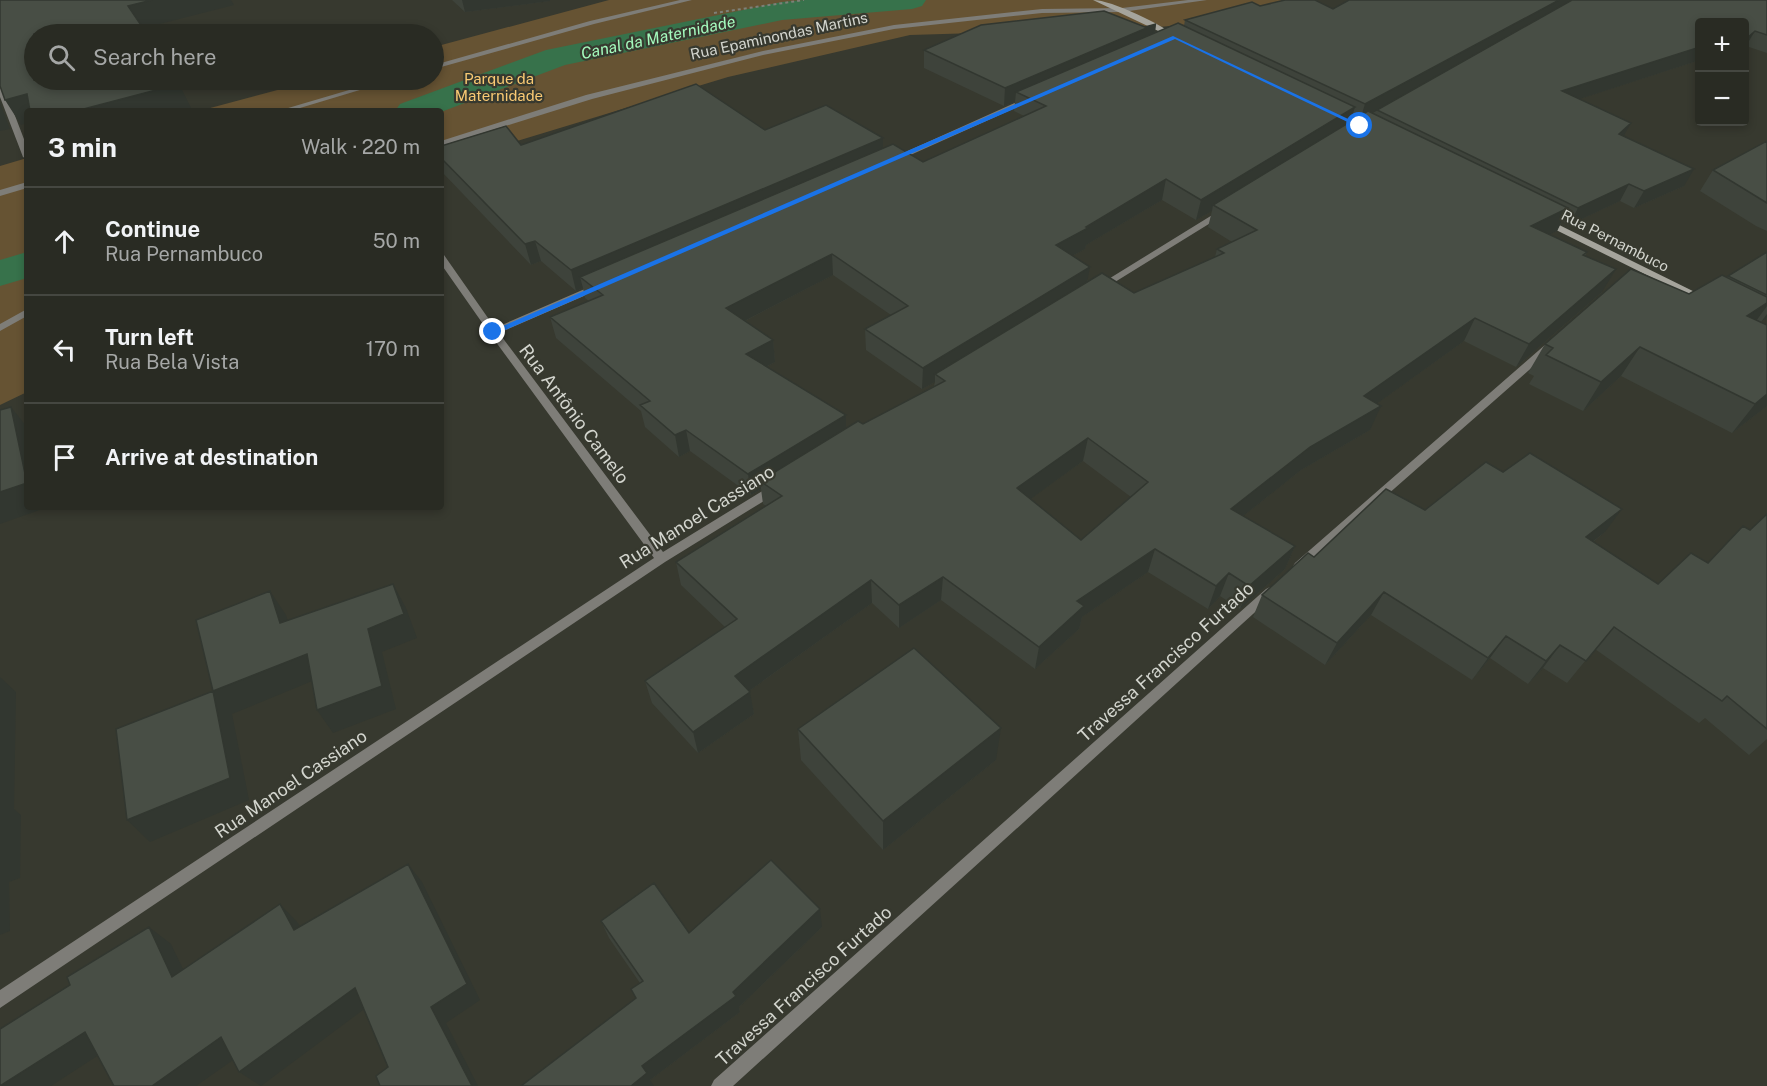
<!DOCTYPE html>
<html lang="en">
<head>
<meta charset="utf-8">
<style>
	body { margin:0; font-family:"Public Sans",sans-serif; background:#353730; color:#f1f3f6 }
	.controls { position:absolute; right:18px; top:18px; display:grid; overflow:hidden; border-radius:6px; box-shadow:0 3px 9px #0003 }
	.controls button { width:54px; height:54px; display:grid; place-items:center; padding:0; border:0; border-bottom:2px solid #454741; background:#292b23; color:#f1f3f6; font:30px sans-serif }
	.stop { position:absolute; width:18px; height:18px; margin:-14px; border:4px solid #1a73e8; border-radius:50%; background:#fff }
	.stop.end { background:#1a73e8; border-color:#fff; box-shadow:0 2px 6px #0008 }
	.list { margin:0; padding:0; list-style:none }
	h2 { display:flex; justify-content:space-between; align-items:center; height:78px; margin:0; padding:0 24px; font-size:26px }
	h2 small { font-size:20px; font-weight:400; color:#a5a7a6 }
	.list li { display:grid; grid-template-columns:39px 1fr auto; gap:18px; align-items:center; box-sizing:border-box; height:108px; padding:0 24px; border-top:2px solid #454741 }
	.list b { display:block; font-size:22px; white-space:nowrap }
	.list p { margin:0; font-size:20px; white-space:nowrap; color:#a5a7a6 }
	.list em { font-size:20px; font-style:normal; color:#a5a7a6 }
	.icon { flex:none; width:33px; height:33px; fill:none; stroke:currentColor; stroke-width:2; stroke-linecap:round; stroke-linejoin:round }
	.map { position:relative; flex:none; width:1767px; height:1086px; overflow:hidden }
	.search { position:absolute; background:#292b23; box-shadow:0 3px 9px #0003; left:24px; top:24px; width:420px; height:66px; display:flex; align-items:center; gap:15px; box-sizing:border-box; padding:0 21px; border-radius:33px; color:#a5a7a6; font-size:22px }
	.panel { position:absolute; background:#292b23; box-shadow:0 3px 9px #0003; left:24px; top:108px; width:420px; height:402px; border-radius:6px }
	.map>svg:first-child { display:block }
	.green { fill:#665333 }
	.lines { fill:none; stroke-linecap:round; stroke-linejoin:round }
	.canal { fill:#37724b; fill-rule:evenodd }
	.path { stroke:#7e8078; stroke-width:2; stroke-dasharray:3 3; stroke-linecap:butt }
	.minor { fill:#7e7d78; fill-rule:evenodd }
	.secondary { fill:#a5a49c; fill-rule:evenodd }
	.wall { fill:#3e433b; fill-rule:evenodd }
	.shaded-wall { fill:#323730 }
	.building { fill:#484e45; stroke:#323730; stroke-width:1.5; fill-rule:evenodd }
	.route { fill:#1a73e8 }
	.labels { text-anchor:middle; stroke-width:4.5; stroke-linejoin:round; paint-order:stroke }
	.far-street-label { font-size:15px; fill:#d3d5ce; stroke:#37392f }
	.far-park-label { font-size:15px; fill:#f9c973; stroke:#37392f }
	.far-water-label { font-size:16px; font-style:italic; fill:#a4fabd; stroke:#37392f }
	.street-label { font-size:18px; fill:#d3d5ce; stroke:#37392f }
</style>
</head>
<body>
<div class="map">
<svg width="1767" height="1086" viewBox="0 0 1767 1086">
	<rect width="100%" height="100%" fill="#37392f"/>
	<!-- green -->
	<path class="green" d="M 609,0 L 1306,0 L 1193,24 L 1147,28 L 910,35 L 728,77 L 441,164 L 441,111 L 199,111 L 315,80 L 434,80 L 434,47 Z
		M 27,158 L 27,392 L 0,405 L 0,166 Z"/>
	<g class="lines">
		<!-- canal -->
		<path class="canal" d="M 804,0 L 926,0 L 922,6 L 912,9 L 782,20 L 565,65 L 441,112 L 395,111 L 400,104 L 546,50 L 782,2 Z
			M 27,252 L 27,278 L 0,286 L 0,260 Z"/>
		<!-- path -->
		<path class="path" d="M 714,13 L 804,0"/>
		<!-- minor -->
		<path class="minor" d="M 680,0 L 692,0 L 594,24 L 434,69 L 434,65 L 590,21 Z
			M 1188,0 L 1207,0 L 1122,12 L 1042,13 L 894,29 L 763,55 L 592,99 L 441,146 L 441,141 L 586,95 L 763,51 L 894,25 L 1042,9 L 1122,8 Z
			M 383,80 L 393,80 L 290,111 L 278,111 Z
			M 0,85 L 4,87 L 27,147 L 27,159 L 23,157 L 0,97 Z
			M 1026,98 L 1033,100 L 897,161 L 890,159 Z
			M 27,182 L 27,188 L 0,196 L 0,190 Z
			M 1222,209 L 1225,210 L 1225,214 L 1102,290 L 1096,290 L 1094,288 Z
			M 441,254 L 444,255 L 495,328 L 594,285 L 600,285 L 600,289 L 499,333 L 663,552 L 772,485 L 780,485 L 782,488 L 780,491 L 665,562 L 0,1008 L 0,990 L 654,558 L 490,334 L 441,264 Z
			M 27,309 L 27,316 L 0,331 L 0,324 Z
			M 1550,343 L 1555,346 L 1554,348 L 1303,569 L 1295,569 L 1293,566 L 1295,563 L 1546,344 Z
			M 1270,587 L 1274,589 L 1276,592 L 1274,595 L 733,1086 L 711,1086 L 714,1080 L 1266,589 Z"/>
		<!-- secondary -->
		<path class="secondary" d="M 1093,0 C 1112,0 1162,25 1178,37 L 1173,38 Z
			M 1545,218 L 1707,298 L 1709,300 L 1707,302 L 1701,302 L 1542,223 L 1541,221 Z"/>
	</g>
	<!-- wall -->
	<path class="wall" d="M 452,0 L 550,0 L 550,1 L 465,12 Z
		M 1767,0 L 1767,53 L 1746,46 L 1744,48 L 1744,22 L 1700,60 L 1579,99 L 1684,186 L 1634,208 L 1620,201 L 1569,225 L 1562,221 L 1557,231 L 1549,234 L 1587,252 L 1585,256 L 1602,292 L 1516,367 L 1464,341 L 1376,404 L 1370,430 L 1301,470 L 1243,516 L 1295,546 L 1285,569 L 1240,609 L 1220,596 L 1208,609 L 1148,572 L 1082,617 L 1079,629 L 1035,669 L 941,600 L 899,628 L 872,603 L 749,691 L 754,714 L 698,753 L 652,703 L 645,681 L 725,627 L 681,585 L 676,562 L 766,506 L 763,504 L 761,489 L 751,495 L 690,451 L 679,457 L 645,427 L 641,411 L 556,338 L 550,317 L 589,301 L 585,298 L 583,288 L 576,291 L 541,261 L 531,265 L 441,171 L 441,146 L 521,145 L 765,130 L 883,148 L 923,162 L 1024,116 L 1014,111 L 1015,102 L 1004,106 L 924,68 L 924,50 L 1145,27 L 1156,24 L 1155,33 L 1184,26 L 1185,20 L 1260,6 L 1333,9 ZM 1352,116 L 1356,118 L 1350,121 ZM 1162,200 L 1196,220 L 1212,211 L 1208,227 L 1232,242 L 1217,249 L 1215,257 L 1134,293 L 1088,281 L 1072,256 L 1085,249 L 1086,245 ZM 833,275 L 891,315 L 865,329 L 866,350 L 922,389 L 935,382 L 934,386 L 863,424 L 846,428 L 766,367 L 775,362 L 773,340 L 745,321 ZM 1083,461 L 1131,497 L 1081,540 L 1030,499 Z
		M 1767,141 L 1767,231 L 1756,226 L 1700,191 L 1713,170 Z
		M 1767,252 L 1767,318 L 1761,322 L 1757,320 L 1767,406 L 1732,433 L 1621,376 L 1583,411 L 1529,384 L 1534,376 L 1528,373 L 1545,344 L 1689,294 L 1727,277 L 1728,276 Z
		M 1503,472 L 1605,532 L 1593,542 L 1658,584 L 1708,563 L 1750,530 L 1767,514 L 1767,739 L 1749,755 L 1705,718 L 1699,723 L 1595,649 L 1567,683 L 1543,668 L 1528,684 L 1490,658 L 1472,680 L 1371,615 L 1325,665 L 1253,617 L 1262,595 L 1314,557 L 1425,510 Z
		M 798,729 L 996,760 L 883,850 L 801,760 Z
		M 601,921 L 689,933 L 822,927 L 739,1007 L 740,1012 L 650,1080 L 521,1086 L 636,998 L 631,989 L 640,983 L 609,938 Z"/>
	<!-- shaded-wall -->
	<path class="shaded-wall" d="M 152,0 L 231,0 L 234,5 L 140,29 L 128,6 Z
		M 462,0 L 550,0 L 550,1 L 465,12 Z
		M 1559,0 L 1579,0 L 1360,120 L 1365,104 Z
		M 1156,24 L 1153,42 L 1016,92 L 1015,102 L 1004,106 L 1005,88 Z
		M 1755,31 L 1746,46 L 1744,48 L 1744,42 L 1746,39 Z
		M 1700,47 L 1700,60 L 1555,107 L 1562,91 Z
		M 179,84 L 191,108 L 182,111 L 76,111 Z
		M 27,94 L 37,111 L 27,111 L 27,123 L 21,125 L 5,100 Z
		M 0,103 L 10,129 L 0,131 Z
		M 1355,107 L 1349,126 L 1213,205 L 1212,211 L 1196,220 L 1201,200 Z
		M 1631,123 L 1622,139 L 1619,134 Z
		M 883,138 L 883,158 L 580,277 L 583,288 L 576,291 L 571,270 Z
		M 1694,169 L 1684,186 L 1634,208 L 1644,191 Z
		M 1166,179 L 1162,200 L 1086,245 L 1085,249 L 1053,266 L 1056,245 Z
		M 1629,184 L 1620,201 L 1569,225 L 1578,208 Z
		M 1568,208 L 1557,231 L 1520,248 L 1531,226 Z
		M 535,241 L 541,261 L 531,265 L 525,244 Z
		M 832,254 L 833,275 L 729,329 L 726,308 Z
		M 1090,267 L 1086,288 L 935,374 L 935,382 L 922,389 L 923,368 Z
		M 1616,269 L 1602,292 L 1516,367 L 1529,344 Z
		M 1767,303 L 1767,306 L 1751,328 L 1747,316 Z
		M 1767,314 L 1767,318 L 1761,322 Z
		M 1475,318 L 1464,341 L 1354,420 L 1364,396 Z
		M 773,340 L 775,362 L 748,376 L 746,354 Z
		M 1640,347 L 1621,376 L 1583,411 L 1601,382 Z
		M 1767,394 L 1767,406 L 1732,433 L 1755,404 Z
		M 1381,406 L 1370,430 L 1301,470 L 1223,532 L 1231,509 L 1310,447 Z
		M 11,407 L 27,427 L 27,482 Z
		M 846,415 L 846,436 L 760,481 L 761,489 L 751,495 L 748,474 Z
		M 686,430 L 690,451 L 679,457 L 675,435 Z
		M 1088,438 L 1083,461 L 1014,511 L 1017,488 Z
		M 27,483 L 27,507 L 48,507 L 0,524 L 0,492 Z
		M 265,507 L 277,507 L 267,510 Z
		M 1622,509 L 1605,532 L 1569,560 L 1586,537 Z
		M 1295,546 L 1285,569 L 1240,609 L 1249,586 Z
		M 1155,549 L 1148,572 L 1082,617 L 1079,629 L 1035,669 L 1039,647 L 1077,601 Z
		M 1229,573 L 1220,596 L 1208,609 L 1216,586 Z
		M 943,577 L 941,600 L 899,628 L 899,605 Z
		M 871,580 L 872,603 L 739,698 L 735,676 Z
		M 393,584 L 406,608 L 417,638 L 382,652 L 396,709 L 333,733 L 317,710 L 368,629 Z
		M 270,591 L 286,615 L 296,646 L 280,623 Z
		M 1384,592 L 1371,615 L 1325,665 L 1337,643 Z
		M 1506,636 L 1490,658 L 1472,680 L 1488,658 Z
		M 1560,645 L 1543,668 L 1528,684 L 1546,661 Z
		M 307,654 L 322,677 L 232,714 L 249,800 L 150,842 L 127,820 L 213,691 Z
		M 0,677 L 16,692 L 14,809 L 21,815 L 20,878 L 9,882 L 10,931 L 0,935 Z
		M 750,692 L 754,714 L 698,753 L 693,732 Z
		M 1001,728 L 996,760 L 883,850 L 883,821 Z
		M 408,864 L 422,882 L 480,1000 L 446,1023 L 478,1086 L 472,1086 L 431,1007 Z
		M 280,904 L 298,923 L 312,947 L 294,930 Z
		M 820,909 L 822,927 L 739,1007 L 740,1012 L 650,1080 L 654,1086 L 631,1086 L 642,1066 L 733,992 Z
		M 149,927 L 171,944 L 195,994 L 172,977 Z
		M 355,988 L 371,1004 L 261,1086 L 239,1072 Z
		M 85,1032 L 111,1047 L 51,1086 L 0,1086 Z
		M 221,1037 L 243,1053 L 196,1086 L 152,1086 Z"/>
	<!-- building -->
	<path class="building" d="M 0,0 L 152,0 L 128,6 L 147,34 L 34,34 L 34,80 L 176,80 L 179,84 L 76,111 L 30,111 L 27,94 L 5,100 L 0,86 Z
		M 1285,0 L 1315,0 L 1333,9 L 1349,0 L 1559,0 L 1365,104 L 1185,20 L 1252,2 L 1260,6 Z
		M 1572,0 L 1767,0 L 1767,35 L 1755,31 L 1746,39 L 1744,38 L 1744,22 L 1700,22 L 1700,47 L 1562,91 L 1631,123 L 1619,134 L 1694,169 L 1644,191 L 1629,184 L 1578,208 L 1377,110 Z
		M 1104,11 L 1145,27 L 1156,24 L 1005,88 L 924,50 L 981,25 Z
		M 1178,23 L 1355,107 L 1201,200 L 1166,179 L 1086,227 L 1088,228 L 1056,245 L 1090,267 L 923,368 L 865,329 L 908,306 L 832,254 L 726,308 L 773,340 L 746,354 L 846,415 L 748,474 L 686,430 L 675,435 L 640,405 L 650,401 L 550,317 L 603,295 L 580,277 L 893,144 L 923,162 L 1046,106 L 1016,92 Z
		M 696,84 L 765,130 L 826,105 L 883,138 L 571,270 L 535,241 L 525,244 L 441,158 L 441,146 L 506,126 L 521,145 Z
		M 1368,111 L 1568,208 L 1531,226 L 1587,252 L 1583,255 L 1616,269 L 1529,344 L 1475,318 L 1364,396 L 1381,406 L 1310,447 L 1231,509 L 1295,546 L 1249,586 L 1229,573 L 1216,586 L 1155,549 L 1077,601 L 1084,606 L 1039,647 L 943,577 L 899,605 L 871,580 L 735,676 L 750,692 L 693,732 L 645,681 L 737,619 L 676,562 L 782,496 L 760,481 L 858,421 L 863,424 L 945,381 L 935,374 L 1102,273 L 1134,293 L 1224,253 L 1217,249 L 1257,230 L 1213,205 ZM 1088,438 L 1148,482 L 1081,540 L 1017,488 Z
		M 1767,141 L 1767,203 L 1713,170 Z
		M 1767,252 L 1767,295 L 1728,276 Z
		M 1631,269 L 1689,294 L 1722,275 L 1767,297 L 1767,303 L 1747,316 L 1767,325 L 1767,394 L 1755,404 L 1640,347 L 1601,382 L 1546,355 L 1553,348 L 1545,344 Z
		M 11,407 L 27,483 L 0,492 L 0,410 Z
		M 1530,453 L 1622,509 L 1586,537 L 1658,584 L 1691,553 L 1708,563 L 1743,526 L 1750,530 L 1767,514 L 1767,729 L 1727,696 L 1722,701 L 1614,627 L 1586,661 L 1560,645 L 1546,661 L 1506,636 L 1488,658 L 1384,592 L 1337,643 L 1262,595 L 1308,553 L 1314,557 L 1386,489 L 1425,510 L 1486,462 L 1503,472 Z
		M 393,584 L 404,614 L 368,629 L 382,686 L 317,710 L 307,654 L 213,691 L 196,620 L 270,591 L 280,623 Z
		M 914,648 L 1001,728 L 883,821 L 798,729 Z
		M 213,691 L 230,778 L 127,820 L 116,729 Z
		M 771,860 L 820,909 L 733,992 L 736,996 L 642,1066 L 647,1073 L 631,1086 L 521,1086 L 636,998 L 631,989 L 643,981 L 601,921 L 654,883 L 689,933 Z
		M 408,864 L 467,984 L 431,1007 L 472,1086 L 380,1086 L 376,1076 L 388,1067 L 355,988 L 239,1072 L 221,1037 L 152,1086 L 114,1086 L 85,1032 L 0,1086 L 0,1029 L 70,985 L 67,977 L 149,927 L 172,977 L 280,904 L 294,930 Z"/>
	<!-- route -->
	<path class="route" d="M 1173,36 L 1363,126 L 1358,127 L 1175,39 L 496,334 L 489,332 Z"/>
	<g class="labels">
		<!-- far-street labels -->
		<g class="far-street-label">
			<text transform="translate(779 36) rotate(-12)" y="5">Rua Epaminondas Martins</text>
			<text transform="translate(1615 241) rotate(27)" y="5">Rua Pernambuco</text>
		</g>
		<!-- far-park labels -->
		<g class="far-park-label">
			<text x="499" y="84">Parque da<tspan x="499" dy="17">Maternidade</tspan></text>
		</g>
		<!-- far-water labels -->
		<g class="far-water-label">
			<text transform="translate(658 37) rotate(-12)" y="6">Canal da Maternidade</text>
		</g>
		<!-- street labels -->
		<g class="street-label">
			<text transform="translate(574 414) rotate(53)" y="6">Rua Antônio Camelo</text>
			<text transform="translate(697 517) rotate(-32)" y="6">Rua Manoel Cassiano</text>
			<text transform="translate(1166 662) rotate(-42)" y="6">Travessa Francisco Furtado</text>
			<text transform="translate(291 784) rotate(-34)" y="6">Rua Manoel Cassiano</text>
			<text transform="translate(804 986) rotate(-42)" y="6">Travessa Francisco Furtado</text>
		</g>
	</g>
</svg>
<div class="controls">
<button>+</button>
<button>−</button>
</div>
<div class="stop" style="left:1360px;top:126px"></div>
<div class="stop end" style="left:493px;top:332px"></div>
<div class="search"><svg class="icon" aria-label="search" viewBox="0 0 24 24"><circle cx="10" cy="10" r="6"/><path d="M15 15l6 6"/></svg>Search here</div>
<section class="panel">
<h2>3 min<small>Walk · 220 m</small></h2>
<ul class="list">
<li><svg class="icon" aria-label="ahead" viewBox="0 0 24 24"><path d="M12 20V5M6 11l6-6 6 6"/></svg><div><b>Continue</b><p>Rua Pernambuco</p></div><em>50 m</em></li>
<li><svg class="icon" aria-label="left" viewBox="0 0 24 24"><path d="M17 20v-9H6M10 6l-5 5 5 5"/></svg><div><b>Turn left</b><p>Rua Bela Vista</p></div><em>170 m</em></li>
<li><svg class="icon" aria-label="arrive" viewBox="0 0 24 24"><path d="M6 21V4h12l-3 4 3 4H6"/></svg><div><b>Arrive at destination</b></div></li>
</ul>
</section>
</div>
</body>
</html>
